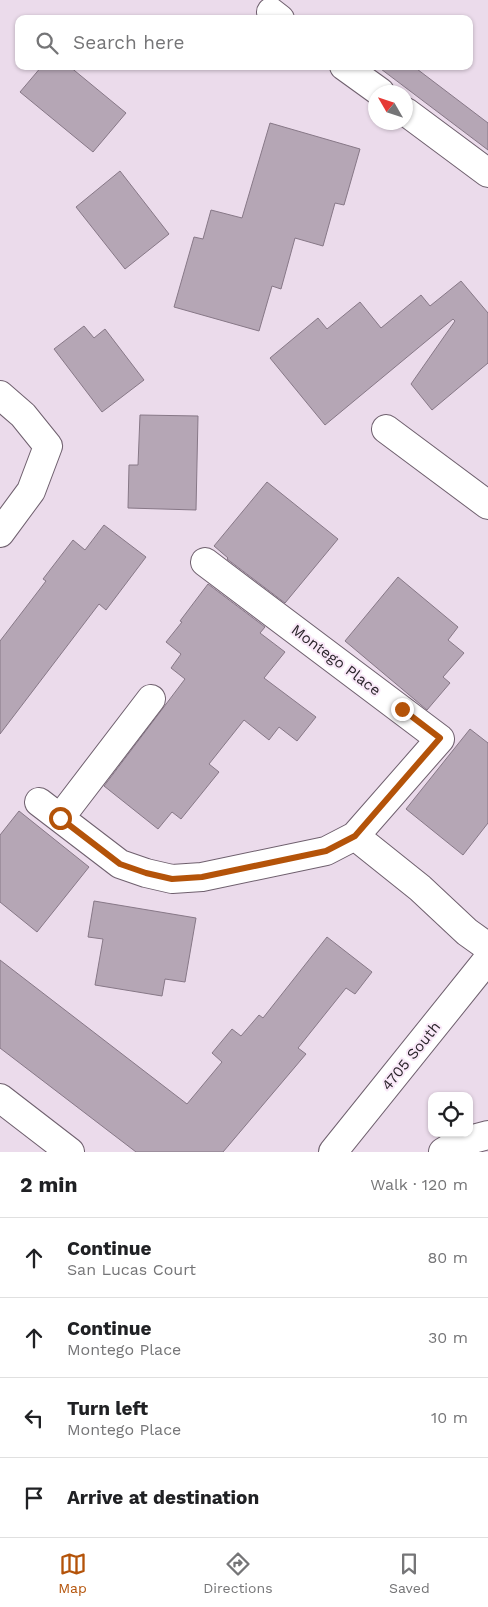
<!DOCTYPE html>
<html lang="en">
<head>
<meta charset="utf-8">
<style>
	body { margin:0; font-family:"Work Sans",sans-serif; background:#f2f2f2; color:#202124 }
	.controls { position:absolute; right:15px; bottom:15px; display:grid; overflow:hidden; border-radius:10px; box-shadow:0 1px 4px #0004 }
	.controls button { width:45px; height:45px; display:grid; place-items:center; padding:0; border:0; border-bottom:1px solid #e0e0e0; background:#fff; color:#202124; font:25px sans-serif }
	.compass { position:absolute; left:368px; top:85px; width:45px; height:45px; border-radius:50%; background:#fff; box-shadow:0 1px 4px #0004; rotate:309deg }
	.stop { position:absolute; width:15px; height:15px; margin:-11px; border:4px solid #b45309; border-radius:50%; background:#fff }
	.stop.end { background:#b45309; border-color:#fff; box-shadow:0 1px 5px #0008 }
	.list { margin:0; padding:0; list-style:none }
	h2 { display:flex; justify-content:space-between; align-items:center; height:65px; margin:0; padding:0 20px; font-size:21px }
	h2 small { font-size:16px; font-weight:400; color:#757577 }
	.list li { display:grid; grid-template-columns:32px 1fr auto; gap:15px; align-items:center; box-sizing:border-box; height:80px; padding:0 20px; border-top:1px solid #e0e0e0 }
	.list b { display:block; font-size:19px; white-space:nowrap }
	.list p { margin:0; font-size:16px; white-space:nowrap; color:#757577 }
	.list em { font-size:16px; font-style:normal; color:#757577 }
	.icon { flex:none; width:28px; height:28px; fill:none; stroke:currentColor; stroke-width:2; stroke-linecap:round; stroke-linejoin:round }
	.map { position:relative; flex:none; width:488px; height:1152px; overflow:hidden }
	.search { position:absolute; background:#fff; box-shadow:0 1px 4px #0004; left:15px; right:15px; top:15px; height:55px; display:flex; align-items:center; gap:12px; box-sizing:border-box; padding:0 18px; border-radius:10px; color:#757577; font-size:19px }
	.sheet { height:385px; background:#fff }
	nav { display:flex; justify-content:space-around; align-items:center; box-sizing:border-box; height:70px; border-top:1px solid #e0e0e0; background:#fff; font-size:14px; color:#757577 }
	nav a { display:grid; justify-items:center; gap:2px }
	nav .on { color:#b45309 }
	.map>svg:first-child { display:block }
	.building { fill:#b5a6b5; stroke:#877887 }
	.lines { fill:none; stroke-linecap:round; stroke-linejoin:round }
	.minor-casing { stroke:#6f606e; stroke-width:30 }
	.minor { stroke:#fff; stroke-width:28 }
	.route { stroke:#b45309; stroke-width:6 }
	.labels { text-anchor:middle; stroke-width:4; stroke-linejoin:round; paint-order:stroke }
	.street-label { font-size:15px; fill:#2b252b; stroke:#f9e8f8 }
</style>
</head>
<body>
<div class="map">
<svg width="488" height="1152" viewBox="0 0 488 1152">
	<rect width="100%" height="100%" fill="#ebdbeb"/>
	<!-- building -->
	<path class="building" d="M 42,66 L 69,66 L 126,113 L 93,152 L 20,92 Z
		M 377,66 L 413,66 L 488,123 L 488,150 Z
		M 270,123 L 360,149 L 344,205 L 335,203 L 323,246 L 295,238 L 281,289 L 272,286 L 259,331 L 174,307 L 194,237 L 203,239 L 211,210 L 242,218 Z
		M 120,171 L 169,234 L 125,269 L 76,207 Z
		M 461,281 L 488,313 L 488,363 L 432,410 L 411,384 L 455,321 L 453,319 L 325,425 L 270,358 L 318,318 L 327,329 L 360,302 L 381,328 L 421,295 L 430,306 Z
		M 84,326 L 94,338 L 105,329 L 144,380 L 102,412 L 54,349 Z
		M 140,415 L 198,416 L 196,510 L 128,508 L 129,465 L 138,465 Z
		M 267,482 L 338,539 L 285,603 L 227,559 L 228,558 L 214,546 Z
		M 104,525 L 146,557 L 106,610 L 99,604 L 0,734 L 0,641 L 46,581 L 43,579 L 73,540 L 85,550 Z
		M 398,577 L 458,627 L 448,640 L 464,653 L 443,677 L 450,683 L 427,710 L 345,641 Z
		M 208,584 L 265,627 L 260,633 L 285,652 L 264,678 L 316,717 L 297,741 L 279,727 L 269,740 L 244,720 L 209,764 L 219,772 L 181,819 L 172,812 L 158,829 L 104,786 L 185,679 L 171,668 L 181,654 L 166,642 L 182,622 L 180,621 Z
		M 470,729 L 488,743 L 488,823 L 463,855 L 406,809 Z
		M 19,811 L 89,867 L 37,932 L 0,902 L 0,835 Z
		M 94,901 L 196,918 L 185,982 L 165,979 L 162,996 L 95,985 L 103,939 L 88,937 Z
		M 327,937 L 372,972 L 355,994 L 346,988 L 298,1048 L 306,1054 L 223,1152 L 136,1152 L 0,1048 L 0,960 L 187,1104 L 222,1062 L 212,1053 L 232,1029 L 241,1036 L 259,1015 L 263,1018 Z"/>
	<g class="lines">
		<!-- minor casing -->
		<g class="minor-casing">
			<path id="minor" d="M 271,12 L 280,19
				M 344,66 L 380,92
				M 406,112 L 488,173
				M 0,395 L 23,415 L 48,446 L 31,491 L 0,533
				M 386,429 L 488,505
				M 39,802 L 120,864 L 146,873 L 172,879 L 202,877 L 326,851 L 355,836 L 440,739 L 205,562
				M 60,818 L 151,699
				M 355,836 L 420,888 L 467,932 L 488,947
				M 0,1098 L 70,1152
				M 333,1152 L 488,959
				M 443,1152 L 458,1143 L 488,1135"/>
		</g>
		<!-- minor -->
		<use href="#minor" class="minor"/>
	</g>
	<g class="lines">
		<!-- route -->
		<path class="route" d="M 60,818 L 120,864 L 146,873 L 172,879 L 202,877 L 326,851 L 355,836 L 440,738 L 402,709"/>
	</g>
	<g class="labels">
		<!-- street labels -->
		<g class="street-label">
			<text transform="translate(336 660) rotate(37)" y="5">Montego Place</text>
			<text transform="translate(411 1056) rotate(-51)" y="5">4705 South</text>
		</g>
	</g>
</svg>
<div class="controls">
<button><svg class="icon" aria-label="locate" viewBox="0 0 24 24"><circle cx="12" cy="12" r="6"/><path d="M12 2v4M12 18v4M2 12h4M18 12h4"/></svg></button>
</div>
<svg class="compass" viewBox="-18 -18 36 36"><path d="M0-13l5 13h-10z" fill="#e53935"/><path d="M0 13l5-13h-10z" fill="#757577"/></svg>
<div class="stop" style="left:60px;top:818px"></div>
<div class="stop end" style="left:402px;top:709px"></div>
<div class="search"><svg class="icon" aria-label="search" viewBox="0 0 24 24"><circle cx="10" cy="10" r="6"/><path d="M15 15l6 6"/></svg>Search here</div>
</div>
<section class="sheet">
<h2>2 min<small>Walk · 120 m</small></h2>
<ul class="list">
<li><svg class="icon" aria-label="ahead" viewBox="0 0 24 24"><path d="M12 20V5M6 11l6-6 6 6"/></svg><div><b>Continue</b><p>San Lucas Court</p></div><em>80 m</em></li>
<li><svg class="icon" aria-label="ahead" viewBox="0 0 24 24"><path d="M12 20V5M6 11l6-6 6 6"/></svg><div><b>Continue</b><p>Montego Place</p></div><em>30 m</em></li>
<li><svg class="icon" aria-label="left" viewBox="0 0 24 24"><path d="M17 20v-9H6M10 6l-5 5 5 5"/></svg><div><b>Turn left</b><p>Montego Place</p></div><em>10 m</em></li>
<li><svg class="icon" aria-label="arrive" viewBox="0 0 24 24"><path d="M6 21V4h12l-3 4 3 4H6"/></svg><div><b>Arrive at destination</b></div></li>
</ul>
</section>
<nav>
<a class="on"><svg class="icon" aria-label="map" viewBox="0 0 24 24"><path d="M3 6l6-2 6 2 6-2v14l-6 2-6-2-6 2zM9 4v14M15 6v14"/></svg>Map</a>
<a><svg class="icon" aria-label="directions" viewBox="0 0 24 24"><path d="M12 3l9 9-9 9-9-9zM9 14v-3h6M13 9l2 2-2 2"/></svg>Directions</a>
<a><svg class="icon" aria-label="saved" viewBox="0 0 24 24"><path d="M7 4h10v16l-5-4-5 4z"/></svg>Saved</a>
</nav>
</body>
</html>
